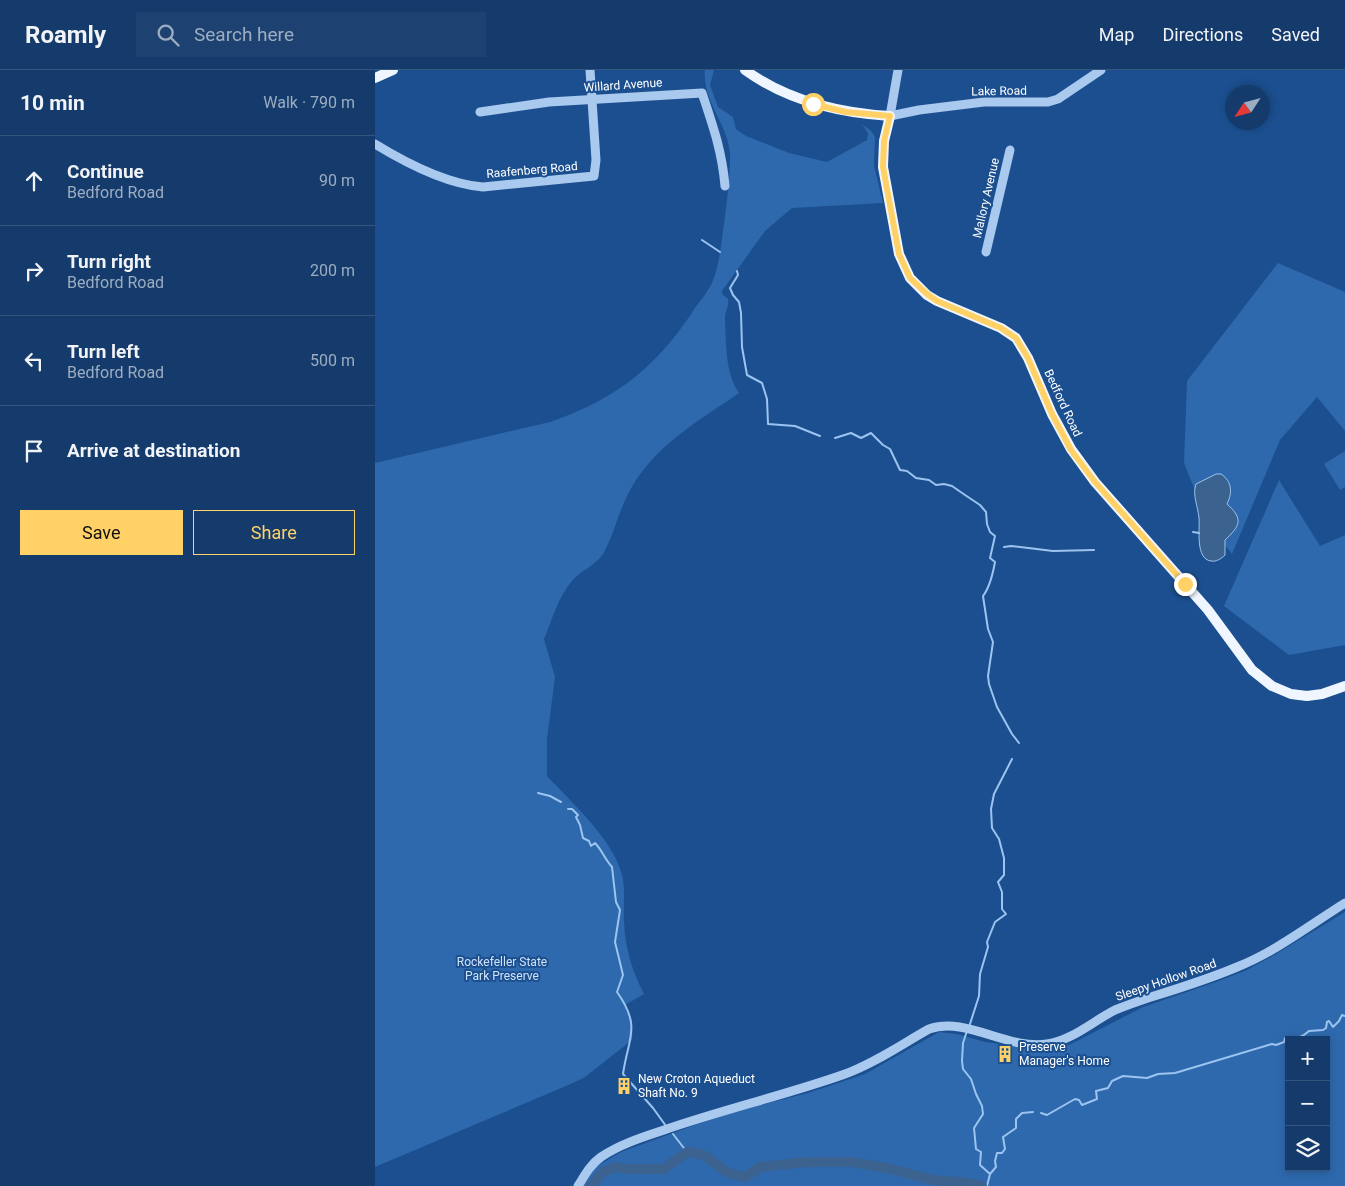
<!DOCTYPE html>
<html lang="en">
<head>
<meta charset="utf-8">
<style>
	body { margin:0; font-family:Roboto,sans-serif; background:#1d4271; color:#f1f3f6 }
	.controls { position:absolute; right:15px; bottom:15px; display:grid; overflow:hidden; border-radius:0px; box-shadow:0 2px 8px #0003 }
	.controls button { width:45px; height:45px; display:grid; place-items:center; padding:0; border:0; border-bottom:1px solid #33557e; background:#143b6b; color:#f1f3f6; font:25px sans-serif }
	.compass { position:absolute; left:850px; top:15px; width:45px; height:45px; border-radius:50%; background:#143b6b; box-shadow:0 2px 8px #0003; rotate:234deg }
	.stop { position:absolute; width:15px; height:15px; margin:-11px; border:4px solid #ffd166; border-radius:50%; background:#fff }
	.stop.end { background:#ffd166; border-color:#fff; box-shadow:0 1px 5px #0008 }
	.list { margin:0; padding:0; list-style:none }
	h2 { display:flex; justify-content:space-between; align-items:center; height:65px; margin:0; padding:0 20px; font-size:21px }
	h2 small { font-size:16px; font-weight:400; color:#9dadc1 }
	.list li { display:grid; grid-template-columns:32px 1fr auto; gap:15px; align-items:center; box-sizing:border-box; height:90px; padding:0 20px; border-top:1px solid #33557e }
	.list b { display:block; font-size:19px; white-space:nowrap }
	.list p { margin:0; font-size:16px; white-space:nowrap; color:#9dadc1 }
	.list em { font-size:16px; font-style:normal; color:#9dadc1 }
	.actions { display:flex; gap:10px; padding:15px 20px }
	.actions a { flex:1; padding:11px 0; border:1px solid #ffd166; border-radius:0px; text-align:center; font-size:18px; color:#ffd166 }
	.actions .main { background:#ffd166; color:#111 }
	.icon { flex:none; width:28px; height:28px; fill:none; stroke:currentColor; stroke-width:2; stroke-linecap:round; stroke-linejoin:round }
	.map { position:relative; flex:none; width:970px; height:1116px; overflow:hidden }
	header { display:flex; align-items:center; gap:30px; box-sizing:border-box; height:70px; padding:0 25px; background:#143b6b; border-bottom:1px solid #33557e }
	header strong { font-size:24px }
	nav { display:flex; gap:28px; margin-inline-start:auto; font-size:18px }
	.search { width:350px; height:45px; background:#1d4271; display:flex; align-items:center; gap:12px; box-sizing:border-box; padding:0 18px; border-radius:0px; color:#9dadc1; font-size:19px }
	main { display:flex }
	aside { flex:1; background:#143b6b }
	.map>svg:first-child { display:block }
	.green { fill:#2e69ad; fill-rule:evenodd }
	.water { fill:#3c6290; stroke:#9cc4f0 }
	.lines { fill:none; stroke-linecap:round; stroke-linejoin:round }
	.stream { stroke:#9cc4f0; stroke-width:2 }
	.river { stroke:#3c6290; stroke-width:10 }
	.minor { stroke:#a9c9ee; stroke-width:9 }
	.major { stroke:#f0f6ff; stroke-width:10 }
	.route { stroke:#ffd166; stroke-width:6 }
	.labels { text-anchor:middle; stroke-width:4; stroke-linejoin:round; paint-order:stroke }
	.street-label { font-size:12px; fill:#fff; stroke:#1b4f8f }
	.park-label { font-size:12px; fill:#cfe3fa; stroke:#1b4f8f }
	.poi-label { font-size:12px; fill:#fff; stroke:#1b4f8f; text-anchor:start }
</style>
</head>
<body>
<header>
<strong>Roamly</strong>
<div class="search"><svg class="icon" aria-label="search" viewBox="0 0 24 24"><circle cx="10" cy="10" r="6"/><path d="M15 15l6 6"/></svg>Search here</div>
<nav><a>Map</a><a>Directions</a><a>Saved</a></nav>
</header>
<main>
<aside>
<h2>10 min<small>Walk · 790 m</small></h2>
<ul class="list">
<li><svg class="icon" aria-label="ahead" viewBox="0 0 24 24"><path d="M12 20V5M6 11l6-6 6 6"/></svg><div><b>Continue</b><p>Bedford Road</p></div><em>90 m</em></li>
<li><svg class="icon" aria-label="right" viewBox="0 0 24 24"><path d="M7 20v-9h11M14 6l5 5-5 5"/></svg><div><b>Turn right</b><p>Bedford Road</p></div><em>200 m</em></li>
<li><svg class="icon" aria-label="left" viewBox="0 0 24 24"><path d="M17 20v-9H6M10 6l-5 5 5 5"/></svg><div><b>Turn left</b><p>Bedford Road</p></div><em>500 m</em></li>
<li><svg class="icon" aria-label="arrive" viewBox="0 0 24 24"><path d="M6 21V4h12l-3 4 3 4H6"/></svg><div><b>Arrive at destination</b></div></li>
</ul>
<div class="actions"><a class="main">Save</a><a>Share</a></div>
</aside>
<div class="map">
<svg width="970" height="1116" viewBox="0 0 970 1116">
	<rect width="100%" height="100%" fill="#1b4f8f"/>
	<!-- green -->
	<path class="green" d="M 330,0 L 339,0 L 335,15 L 343,37 L 358,47 L 361,59 L 371,66 L 414,83 L 452,92 L 492,70 L 493,63 L 487,54 L 496,61 L 500,67 L 499,96 L 508,133 L 417,138 L 390,161 L 347,221 L 347,224 L 353,229 C 354,238 350,240 350,248 C 351,271 350,303 364,323 C 322,352 277,377 253,424 C 243,443 239,465 228,484 C 220,496 206,500 197,511 C 183,527 177,550 169,569 L 180,607 L 172,669 L 172,706 C 197,733 238,769 247,805 C 251,821 248,835 249,851 C 250,877 257,901 269,924 L 250,935 C 257,943 258,960 257,970 L 210,1007 L 198,1013 L 0,1097 L 0,393 L 175,352 C 239,330 281,298 318,241 C 324,232 332,223 337,213 C 345,194 346,173 349,154 C 352,131 355,109 355,86 C 355,57 327,31 330,0 Z
		M 903,193 L 970,222 L 970,361 L 942,327 L 905,370 L 857,484 L 834,455 L 809,393 L 812,311 Z
		M 970,381 L 970,417 L 965,420 L 949,394 Z
		M 904,410 L 945,476 L 970,465 L 970,575 L 914,585 L 849,536 Z
		M 970,842 L 970,1116 L 207,1116 L 217,1100 L 224,1095 L 246,1082 L 347,1045 L 433,1023 L 490,1004 L 564,962 L 582,964 L 610,972 L 649,977 L 679,977 L 694,975 L 768,937 L 841,912 L 872,900 L 901,884 ZM 914,970 L 951,970 L 951,1097 L 914,1097 Z"/>
	<!-- water -->
	<path class="water" d="M 841,404 L 846,404 C 858,412 857,424 852,434 C 869,449 865,456 850,470 L 850,485 C 846,489 841,492 836,491 C 820,489 825,459 824,448 C 823,436 817,425 821,414 Z"/>
	<g class="lines">
		<!-- stream -->
		<path class="stream" d="M 327,170 L 345,182
			M 362,201 L 363,205 L 355,218 L 358,225 L 364,232 L 366,243 L 367,277 L 372,305 L 387,313 L 392,329 L 393,354 L 420,356 L 445,366
			M 460,368 L 476,363 L 486,368 L 496,363 L 508,375 L 515,379 L 525,400 L 532,401 L 541,408 L 554,410 L 561,415 L 569,414 L 577,416 L 590,425 L 605,435 L 611,442 L 612,454 L 615,462 L 620,466 L 615,488 L 620,492 C 618,503 615,517 608,526 L 613,559 L 618,572 L 613,606 L 614,614 L 622,637 L 637,664 L 644,673
			M 818,462 L 824,463
			M 629,477 L 636,476 L 678,481 L 719,480
			M 163,723 L 175,726 L 186,732
			M 193,739 L 197,739 L 203,745 L 201,747 L 205,755 L 208,768 L 214,771 L 216,776 L 220,773 C 227,780 229,788 237,797 L 241,832 L 245,840 L 240,872 L 248,905 L 242,922 C 267,957 253,968 248,1004 L 278,1038 L 291,1056
			M 594,957 L 604,926 L 605,904 L 613,877 L 612,872 L 620,852 L 631,844 L 627,839 L 627,822 L 623,812 L 629,805 L 629,788 L 624,769 L 617,758 L 616,739 L 619,724 L 637,689
			M 592,961 L 588,973 L 587,991 L 588,999 L 596,1009 L 601,1024 L 607,1036 L 608,1044 L 599,1058 L 601,1079 L 606,1082 L 605,1095 L 615,1104 L 612,1116
			M 666,1043 L 672,1045 L 700,1029 L 704,1030 L 707,1035 L 722,1029 L 721,1021 L 733,1018 L 737,1011 L 748,1006 L 772,1008 L 783,1004 L 800,1003 L 897,974 L 901,975 L 909,972 L 910,968 C 917,972 928,967 934,961 L 948,960 L 951,958 L 952,952 L 954,951 L 958,957 L 964,951 L 967,945 L 970,946
			M 298,1064 L 312,1082
			M 615,1104 L 621,1097 L 620,1091 L 622,1083 L 627,1083 L 630,1079 L 628,1067 L 641,1058 L 641,1049 L 647,1043 L 658,1042"/>
		<!-- river -->
		<path class="river" d="M 216,1116 L 228,1102 L 240,1097 L 254,1099 L 289,1099 L 312,1082 C 337,1084 335,1093 354,1103 C 359,1105 365,1106 370,1107 L 385,1097 L 433,1092 L 476,1092 L 512,1098 L 558,1110 L 595,1113 L 607,1116"/>
		<!-- minor -->
		<path class="minor" d="M 523,0 L 515,46 L 544,40 L 609,32 L 673,32 L 683,29 L 726,0
			M 105,42 L 174,32 L 327,23 C 338,56 347,81 350,116
			M 0,74 C 31,93 71,114 108,117 L 219,106 L 221,90 L 215,0
			M 611,182 L 635,80
			M 203,1116 C 210,1105 215,1095 226,1087 C 245,1074 268,1067 289,1060 C 349,1039 411,1025 470,1004 C 500,993 527,974 554,959 C 591,946 632,980 672,974 C 698,970 718,951 740,940 C 752,935 764,931 776,927 C 805,918 834,909 862,897 C 900,882 935,855 970,833"/>
		<!-- major -->
		<path class="major" d="M 370,0 C 413,31 463,43 515,46 L 509,71 L 508,97 L 524,184 L 535,208 L 552,225 L 562,231 L 626,258 L 641,268 L 653,288 L 677,344 L 696,379 L 720,412 L 833,540 L 877,600 L 897,616 L 916,624 L 932,626 L 947,624 L 970,616
			M 0,8 L 18,0"/>
	</g>
	<g class="lines">
		<!-- route -->
		<path class="route" d="M 438,34 L 471,42 L 515,46 L 509,71 L 508,97 L 524,184 L 535,208 L 552,224 L 562,231 L 626,258 L 641,268 L 653,288 L 677,344 L 696,380 L 720,412 L 810,514"/>
	</g>
	<!-- icons -->
	<defs>
		<g id="building-bare" transform="scale(1.35)"><path d="M-4-6H4V6H1V3H-1V6H-4ZM-2.5-4.3h1.7v1.8h-1.7ZM.8-4.3h1.7v1.8H.8ZM-2.5-1h1.7V.8h-1.7ZM.8-1h1.7V.8H.8Z" fill="#ffd166" stroke="#1b4f8f" stroke-width="2.5" paint-order="stroke"/></g>
	</defs>
	<g fill-rule="evenodd">
		<use href="#building-bare" x="630" y="984"/>
		<use href="#building-bare" x="249" y="1016"/>
	</g>
	<g class="labels">
		<!-- street labels -->
		<g class="street-label">
			<text transform="translate(248 15) rotate(-4)" y="4">Willard Avenue</text>
			<text transform="translate(624 21) rotate(-1)" y="4">Lake Road</text>
			<text transform="translate(157 100) rotate(-5)" y="4">Raafenberg Road</text>
			<text transform="translate(611 128) rotate(-77)" y="4">Mallory Avenue</text>
			<text transform="translate(688 333) rotate(65)" y="4">Bedford Road</text>
			<text transform="translate(791 910) rotate(-19)" y="4">Sleepy Hollow Road</text>
		</g>
		<!-- park labels -->
		<g class="park-label">
			<text x="127" y="896">Rockefeller State<tspan x="127" dy="14">Park Preserve</tspan></text>
		</g>
		<!-- poi labels -->
		<g class="poi-label">
			<text x="644" y="981">Preserve<tspan x="644" dy="14">Manager's Home</tspan></text>
			<text x="263" y="1013">New Croton Aqueduct<tspan x="263" dy="14">Shaft No. 9</tspan></text>
		</g>
	</g>
</svg>
<div class="controls">
<button>+</button>
<button>−</button>
<button><svg class="icon" aria-label="layers" viewBox="0 0 24 24"><path d="M12 4l9 5-9 5-9-5zM3 14l9 5 9-5"/></svg></button>
</div>
<svg class="compass" viewBox="-18 -18 36 36"><path d="M0-13l5 13h-10z" fill="#e53935"/><path d="M0 13l5-13h-10z" fill="#9dadc1"/></svg>
<div class="stop" style="left:438px;top:34px"></div>
<div class="stop end" style="left:810px;top:514px"></div>
</div>
</main>
</body>
</html>
